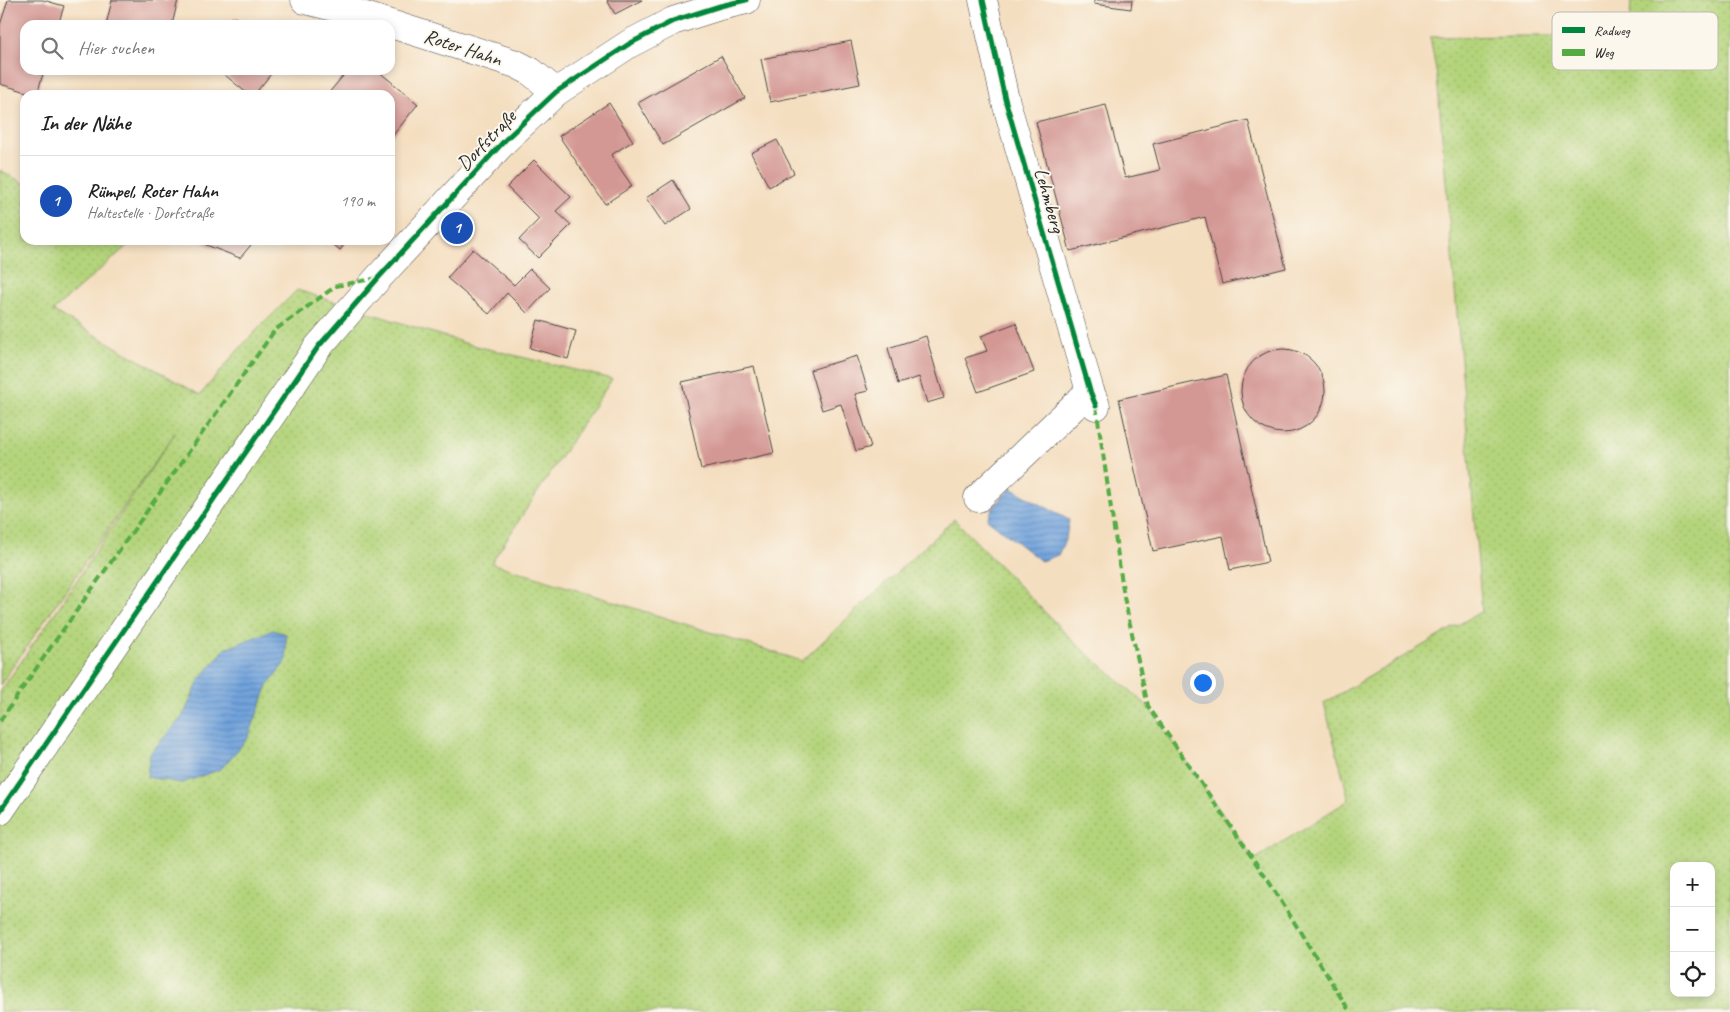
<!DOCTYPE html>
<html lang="de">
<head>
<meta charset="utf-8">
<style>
	body { margin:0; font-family:Caveat,sans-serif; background:#f2f2f2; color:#222 }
	.controls { position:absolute; right:15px; bottom:15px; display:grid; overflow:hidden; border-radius:10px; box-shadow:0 2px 8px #0003 }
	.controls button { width:45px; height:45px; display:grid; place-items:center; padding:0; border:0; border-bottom:1px solid #e0e0e0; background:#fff; color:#222; font:25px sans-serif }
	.you { position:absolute; left:1202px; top:682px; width:18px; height:18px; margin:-12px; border:4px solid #fff; border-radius:50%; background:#1a73e8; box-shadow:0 0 0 8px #1a73e833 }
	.badge { display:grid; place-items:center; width:32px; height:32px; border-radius:50%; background:#2563eb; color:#fff; font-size:16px; font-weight:700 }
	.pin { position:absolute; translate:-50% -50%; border:2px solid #fff; box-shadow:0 1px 5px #0006 }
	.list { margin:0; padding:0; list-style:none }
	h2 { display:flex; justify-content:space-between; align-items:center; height:65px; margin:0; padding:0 20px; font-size:21px }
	h2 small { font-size:16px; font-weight:400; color:#767676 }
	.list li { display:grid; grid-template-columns:32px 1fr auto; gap:15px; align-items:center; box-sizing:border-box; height:90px; padding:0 20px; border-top:1px solid #e0e0e0 }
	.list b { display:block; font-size:19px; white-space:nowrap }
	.list p { margin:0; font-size:16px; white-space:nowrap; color:#767676 }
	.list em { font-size:16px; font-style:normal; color:#767676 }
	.icon { flex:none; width:28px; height:28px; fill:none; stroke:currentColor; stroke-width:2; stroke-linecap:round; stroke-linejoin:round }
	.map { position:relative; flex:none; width:1730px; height:1012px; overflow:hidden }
	.search { position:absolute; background:#fff; box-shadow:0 2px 8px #0003; left:20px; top:20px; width:375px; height:55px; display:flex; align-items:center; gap:12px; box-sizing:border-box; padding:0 18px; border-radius:15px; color:#767676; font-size:19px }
	.panel { position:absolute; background:#fff; box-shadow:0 2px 8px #0003; left:20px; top:90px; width:375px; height:155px; border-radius:15px }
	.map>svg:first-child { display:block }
	.grass { fill:url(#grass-dots); stroke:#708053; fill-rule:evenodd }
	.water { fill:url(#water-rules); stroke:#4e6784 }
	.building { fill:#d49894 }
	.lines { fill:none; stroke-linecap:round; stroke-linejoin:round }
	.minor-casing { stroke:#494641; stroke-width:29 }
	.tertiary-casing { stroke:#494641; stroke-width:29 }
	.minor { stroke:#fff; stroke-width:28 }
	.tertiary { stroke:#fff; stroke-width:28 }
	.quiet { stroke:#54ab44; stroke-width:4; stroke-dasharray:8 4; stroke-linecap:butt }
	.cycleway-casing { stroke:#fbf7ec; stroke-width:8 }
	.cycleway { stroke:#00873e; stroke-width:5 }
	.labels { text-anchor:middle; stroke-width:4; stroke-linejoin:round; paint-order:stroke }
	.street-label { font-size:20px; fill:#2b2b2b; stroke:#fbf7ec }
	.key { fill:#fbf7ec; stroke:#bdbab2; stroke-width:1 }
	.key-label { font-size:14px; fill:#2b2b2b }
</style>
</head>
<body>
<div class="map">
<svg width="1730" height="1012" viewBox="0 0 1730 1012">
	<defs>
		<pattern id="grass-dots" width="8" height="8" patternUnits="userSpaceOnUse" patternTransform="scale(1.25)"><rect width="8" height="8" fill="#b4d47b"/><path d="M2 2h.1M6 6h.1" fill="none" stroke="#9bb66a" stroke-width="1.8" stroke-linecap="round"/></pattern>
		<pattern id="water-rules" width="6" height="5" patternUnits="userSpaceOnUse" patternTransform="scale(1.25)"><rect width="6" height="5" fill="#71a3dd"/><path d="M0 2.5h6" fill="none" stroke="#5d85b3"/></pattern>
	</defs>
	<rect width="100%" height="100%" fill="#fbf7ec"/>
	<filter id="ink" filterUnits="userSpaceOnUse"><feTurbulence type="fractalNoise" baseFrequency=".02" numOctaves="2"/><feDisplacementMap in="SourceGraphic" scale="10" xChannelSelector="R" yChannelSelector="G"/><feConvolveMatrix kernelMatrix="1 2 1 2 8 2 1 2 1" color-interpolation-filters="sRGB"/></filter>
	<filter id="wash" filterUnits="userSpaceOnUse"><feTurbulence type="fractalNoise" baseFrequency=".0096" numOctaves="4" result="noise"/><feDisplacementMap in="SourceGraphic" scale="20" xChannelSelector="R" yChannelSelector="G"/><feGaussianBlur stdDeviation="1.12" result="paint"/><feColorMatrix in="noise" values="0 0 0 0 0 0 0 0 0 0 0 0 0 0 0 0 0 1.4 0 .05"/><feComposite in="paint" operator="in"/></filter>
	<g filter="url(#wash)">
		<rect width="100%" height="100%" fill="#f4dec0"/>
		<!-- grass -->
		<path class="grass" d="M 1631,0 L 1730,0 L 1730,1012 L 0,1012 L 0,692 L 61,604 L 175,433 L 0,685 L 0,170 L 25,184 L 25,240 L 120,240 L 128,245 L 53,311 L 200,395 L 246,341 L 297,290 L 468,344 L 612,379 L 491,563 L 802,661 L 954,519 L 1075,643 L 1148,706 L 1254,860 L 1349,800 L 1324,703 L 1482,611 L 1437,76 L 1430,37 L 1629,35 ZM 1674,866 L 1711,866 L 1711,993 L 1674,993 Z"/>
		<!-- water -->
		<path class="water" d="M 1011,488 L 1069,520 L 1066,538 L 1058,555 L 1041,561 L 987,519 L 993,508 Z
			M 273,630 L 286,634 L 286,661 L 268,685 L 248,738 L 221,769 L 182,783 L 147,777 L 150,753 L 183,716 L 200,679 L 225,649 Z"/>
		<g id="blocks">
			<!-- building -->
			<path class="building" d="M 8,0 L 43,0 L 64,6 L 58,25 L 25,25 L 25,70 L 44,70 L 37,95 L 0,84 L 0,25 Z
				M 112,0 L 178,0 L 172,25 L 106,25 Z
				M 607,0 L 642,0 L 615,14 Z
				M 1094,0 L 1132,0 L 1131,9 L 1094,4 Z
				M 235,17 L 244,25 L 229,25 Z
				M 851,41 L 860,84 L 770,102 L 761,59 Z
				M 721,56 L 745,98 L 663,145 L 638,103 Z
				M 219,70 L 274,70 L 254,95 L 249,95 Z
				M 348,70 L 377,70 L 418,104 L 390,139 L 390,95 L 327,95 Z
				M 609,103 L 633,141 L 611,155 L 632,186 L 605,204 L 559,136 Z
				M 1106,105 L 1125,178 L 1160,170 L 1153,144 L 1248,120 L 1286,268 L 1222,284 L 1205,217 L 1070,251 L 1036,122 Z
				M 777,140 L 794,173 L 769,187 L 751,153 Z
				M 534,160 L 571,197 L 556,211 L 571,225 L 538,258 L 519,240 L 539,219 L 507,187 Z
				M 673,180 L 691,209 L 665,226 L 646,198 Z
				M 200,240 L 255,240 L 240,258 L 206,245 Z
				M 328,240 L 348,240 L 340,250 Z
				M 473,249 L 514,285 L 530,269 L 550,288 L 527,313 L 507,293 L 489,314 L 447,278 Z
				M 538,320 L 576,331 L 568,359 L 530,348 Z
				M 1016,323 L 1034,372 L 978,392 L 965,358 L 987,351 L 981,336 Z
				M 926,336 L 944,398 L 927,403 L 919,377 L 898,384 L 888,348 Z
				M1241 391a42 42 0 1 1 84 0a42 42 0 1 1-84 0Z
				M 857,356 L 868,391 L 855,394 L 871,447 L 856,451 L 841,404 L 822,410 L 810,370 Z
				M 754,366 L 774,453 L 701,469 L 682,382 Z
				M 1226,375 L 1268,562 L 1230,570 L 1223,536 L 1153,551 L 1119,399 Z"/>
		</g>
	</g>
	<g filter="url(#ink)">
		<use href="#blocks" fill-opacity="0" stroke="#494641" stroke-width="1"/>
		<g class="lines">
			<!-- minor casing -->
			<g class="minor-casing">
				<path id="minor" d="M 305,0 L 353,12 L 516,64 L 530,71 L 556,92
					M 983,0 L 1005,99 L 1090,391 L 1096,406
					M 978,498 L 1090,391"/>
			</g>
			<!-- tertiary casing -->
			<g class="tertiary-casing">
				<path id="tertiary" d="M 0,811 L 318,347 L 379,277 L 506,139 L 556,92 L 629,44 L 673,21 L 720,6 L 746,0"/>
			</g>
			<!-- minor -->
			<use href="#minor" class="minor"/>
			<!-- tertiary -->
			<use href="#tertiary" class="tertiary"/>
			<!-- quiet -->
			<path class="quiet" d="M 1096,406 L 1124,597 L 1148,706 L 1271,885 L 1350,1012
				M 0,721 L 53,644 L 275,330 L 336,286 L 377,278"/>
			<!-- cycleway casing -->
			<g class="cycleway-casing">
				<path id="cycleway" d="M 983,0 L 1005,99 L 1090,391 L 1096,406
					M 0,811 L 318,347 L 379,277 L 506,139 L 556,92 L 629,44 L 673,21 L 720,6 L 746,0"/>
			</g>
			<!-- cycleway -->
			<use href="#cycleway" class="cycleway"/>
		</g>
	</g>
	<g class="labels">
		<!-- street labels -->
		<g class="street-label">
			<text transform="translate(463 47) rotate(18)" y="7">Roter Hahn</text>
			<text transform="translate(486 140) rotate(-46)" y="7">Dorfstraße</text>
			<text transform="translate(1050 200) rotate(74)" y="7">Lehmberg</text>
		</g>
	</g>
	<!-- legend -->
	<rect x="1552" y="12" width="166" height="58" rx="8" class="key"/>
	<rect x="1562" y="27" width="23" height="6" fill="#00873e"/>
	<rect x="1562" y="49" width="23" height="7" fill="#54ab44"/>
	<g class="key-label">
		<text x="1594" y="35">Radweg</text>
		<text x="1594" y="57">Weg</text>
	</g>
</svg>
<div class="controls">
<button>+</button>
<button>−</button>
<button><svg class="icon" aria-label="locate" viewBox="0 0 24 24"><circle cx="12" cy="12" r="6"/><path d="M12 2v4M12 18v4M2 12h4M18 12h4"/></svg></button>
</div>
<div class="you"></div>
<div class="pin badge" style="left:457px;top:228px;background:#1a4fb4">1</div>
<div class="search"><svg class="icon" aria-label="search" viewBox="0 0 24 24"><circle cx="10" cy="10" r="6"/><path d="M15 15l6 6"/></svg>Hier suchen</div>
<section class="panel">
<h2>In der Nähe<small></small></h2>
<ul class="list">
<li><span class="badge" style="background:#1a4fb4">1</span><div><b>Rümpel, Roter Hahn</b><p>Haltestelle · Dorfstraße</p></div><em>190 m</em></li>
</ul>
</section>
</div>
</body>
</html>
